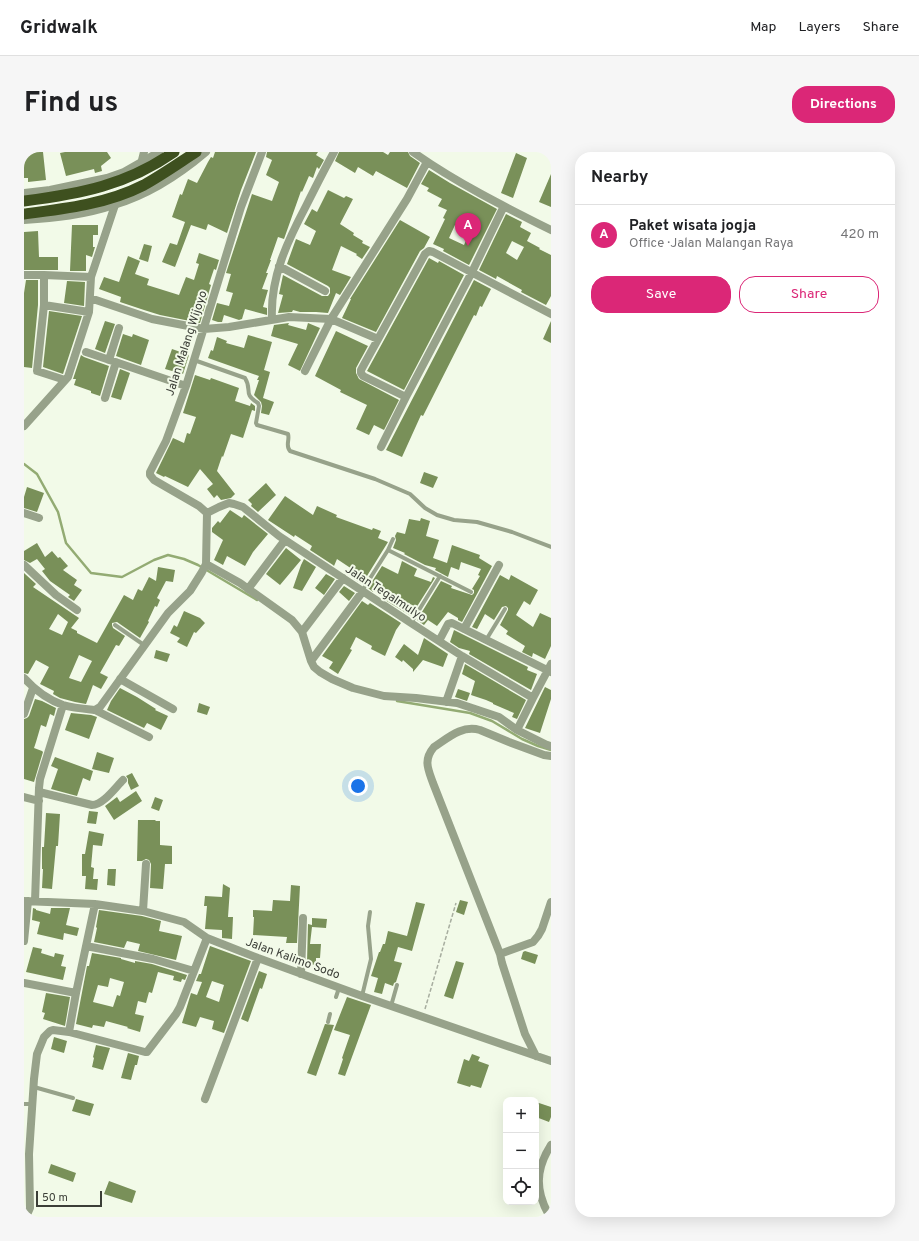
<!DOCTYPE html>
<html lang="en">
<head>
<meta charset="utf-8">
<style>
	body { margin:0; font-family:Overpass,sans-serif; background:#f6f6f6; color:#202124 }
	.controls { position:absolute; right:12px; bottom:12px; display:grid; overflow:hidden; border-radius:8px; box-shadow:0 4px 16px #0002 }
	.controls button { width:36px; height:36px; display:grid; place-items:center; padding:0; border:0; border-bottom:1px solid #e0e0e0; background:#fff; color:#202124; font:20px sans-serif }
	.scale { position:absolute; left:12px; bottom:10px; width:66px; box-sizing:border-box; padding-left:4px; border:2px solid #3b3e37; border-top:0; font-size:11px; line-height:14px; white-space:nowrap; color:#3b3e37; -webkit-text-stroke:3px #f2fae8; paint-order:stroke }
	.you { position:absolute; left:334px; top:634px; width:14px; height:14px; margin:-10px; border:3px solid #fff; border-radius:50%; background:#1a73e8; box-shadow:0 0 0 6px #1a73e833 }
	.badge { display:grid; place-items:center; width:26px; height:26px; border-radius:50%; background:#db2777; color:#fff; font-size:13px; font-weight:700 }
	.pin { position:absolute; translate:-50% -33px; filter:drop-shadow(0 1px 2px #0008) }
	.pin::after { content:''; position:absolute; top:21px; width:14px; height:12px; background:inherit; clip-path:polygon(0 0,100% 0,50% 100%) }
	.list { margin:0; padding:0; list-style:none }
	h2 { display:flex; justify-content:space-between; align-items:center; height:52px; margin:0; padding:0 16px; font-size:17px }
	h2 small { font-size:13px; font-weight:400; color:#757577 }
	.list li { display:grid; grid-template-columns:26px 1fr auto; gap:12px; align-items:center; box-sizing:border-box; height:60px; padding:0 16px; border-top:1px solid #e0e0e0 }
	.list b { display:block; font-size:15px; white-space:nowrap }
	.list p { margin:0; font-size:13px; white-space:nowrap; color:#757577 }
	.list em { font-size:13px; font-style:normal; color:#757577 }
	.actions { display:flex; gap:8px; padding:12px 16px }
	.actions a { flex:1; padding:9px 0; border:1px solid #db2777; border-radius:16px; text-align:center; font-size:14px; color:#db2777 }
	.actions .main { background:#db2777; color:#fff }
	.icon { flex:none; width:22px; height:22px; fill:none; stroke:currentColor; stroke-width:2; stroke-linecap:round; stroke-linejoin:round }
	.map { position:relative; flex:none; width:527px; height:1065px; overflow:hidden; border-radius:16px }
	header { display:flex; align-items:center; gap:24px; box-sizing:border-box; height:56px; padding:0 20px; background:#fff; border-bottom:1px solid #e0e0e0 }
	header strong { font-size:19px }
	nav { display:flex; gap:22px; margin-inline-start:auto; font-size:14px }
	.intro { display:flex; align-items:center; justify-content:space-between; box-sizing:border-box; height:96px; padding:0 24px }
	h1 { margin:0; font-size:28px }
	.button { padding:10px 18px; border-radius:16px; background:#db2777; color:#fff; font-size:14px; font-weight:700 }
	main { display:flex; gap:24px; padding:0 24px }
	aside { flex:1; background:#fff; border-radius:16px; box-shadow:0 4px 16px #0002 }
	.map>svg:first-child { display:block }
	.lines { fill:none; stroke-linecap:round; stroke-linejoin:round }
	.stream { stroke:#93ab73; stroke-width:2.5 }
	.building { fill:#799059; fill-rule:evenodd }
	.path { stroke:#a7ad9f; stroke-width:1.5; stroke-dasharray:4 2; stroke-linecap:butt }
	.service { stroke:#97a28a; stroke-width:4 }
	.minor { stroke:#97a28a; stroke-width:8 }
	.tertiary { stroke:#97a28a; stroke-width:8 }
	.trunk { stroke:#3e501f; stroke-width:11 }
	.labels { text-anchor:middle; stroke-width:4; stroke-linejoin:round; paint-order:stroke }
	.street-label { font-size:12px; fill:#3b3e37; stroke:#f2fae8 }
</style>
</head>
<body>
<header>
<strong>Gridwalk</strong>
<nav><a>Map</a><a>Layers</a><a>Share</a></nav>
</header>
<div class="intro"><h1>Find us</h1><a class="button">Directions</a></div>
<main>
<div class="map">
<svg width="527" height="1065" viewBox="0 0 527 1065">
	<rect width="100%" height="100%" fill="#f2fae8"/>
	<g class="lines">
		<!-- stream -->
		<path class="stream" d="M 0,312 L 13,322 L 34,360 L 42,391 L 67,421 L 98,425 L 130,408 L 144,403 L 160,407 L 174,413 L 233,448
			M 373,549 L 446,561 L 468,569 L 498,587 L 514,594 L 527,598"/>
	</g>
	<!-- building -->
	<path class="building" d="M 0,0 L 19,0 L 22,28 L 4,30 L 4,26 L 0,26 Z
		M 41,0 L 83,0 L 87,6 L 77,14 L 78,19 L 71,21 L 70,17 L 42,24 L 36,1 Z
		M 191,0 L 232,0 L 217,38 L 203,81 L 184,72 L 182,78 L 167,73 L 151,115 L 138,110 L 146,91 L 153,93 L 161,70 L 148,65 L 156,42 L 158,43 L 164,27 L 173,31 L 184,10 L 187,5 L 189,6 Z
		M 243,0 L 294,0 L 292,3 L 300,8 L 295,17 L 293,15 L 289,26 L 285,24 L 278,40 L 277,39 L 260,87 L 254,85 L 246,108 L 247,108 L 242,121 L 244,121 L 238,137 L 244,138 L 239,155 L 243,156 L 243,163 L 221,157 L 218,167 L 215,168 L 200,163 L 198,170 L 194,170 L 188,168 L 193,151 L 205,154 L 209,141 L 202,139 L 207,122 L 202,121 L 228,42 L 248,49 L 255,30 L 242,23 L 248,8 L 242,5 Z
		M 315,0 L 359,0 L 364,3 L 366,0 L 384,0 L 386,4 L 396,11 L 383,36 L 352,19 L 349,24 L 334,15 L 331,21 L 311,9 Z
		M 492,1 L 503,6 L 489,46 L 477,41 Z
		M 405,18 L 426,31 L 473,57 L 445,113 L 419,99 L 420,97 L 409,92 L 421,67 L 419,66 L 423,58 L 414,54 L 418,47 L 403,39 L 405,36 L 397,32 ZM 431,73 L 446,80 L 440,93 L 425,86 Z
		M 527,22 L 527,55 L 515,50 Z
		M 304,38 L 320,46 L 322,44 L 329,47 L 316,72 L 330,81 L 329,83 L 339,89 L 338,91 L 346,95 L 338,107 L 332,103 L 333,102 L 317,94 L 308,118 L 327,125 L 316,143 L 312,141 L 304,161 L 292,160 L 276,160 L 269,158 L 268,160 L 254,161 L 259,143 L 255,142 L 259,123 L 298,144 L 304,144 L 306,141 L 306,136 L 304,134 L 263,112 L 272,87 L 286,93 L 292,79 L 280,72 L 288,57 L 293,60 Z
		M 482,62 L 498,70 L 496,75 L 507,81 L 503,89 L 516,96 L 515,97 L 527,103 L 527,144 L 522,153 L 497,140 L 498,138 L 473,124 L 472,127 L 455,118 ZM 488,89 L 500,95 L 493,108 L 482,101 Z
		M 376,68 L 406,85 L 400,96 L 396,99 L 352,180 L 318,166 L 327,147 L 326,147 Z
		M 48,73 L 74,73 L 74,83 L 69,83 L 69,95 L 71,95 L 68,105 L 62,103 L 62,119 L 46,119 Z
		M 14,79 L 15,105 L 34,105 L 34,118 L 0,118 L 0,80 Z
		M 120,92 L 128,94 L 124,110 L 115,107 Z
		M 175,101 L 195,108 L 192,118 L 190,117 L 185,132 L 187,133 L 176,171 L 136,163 L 120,158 L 96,150 L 97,145 L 75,137 L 80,125 L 95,130 L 104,104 L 116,109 L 111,122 L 125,127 L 123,133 L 155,143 L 162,125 L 170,128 L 175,112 L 172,111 Z
		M 405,106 L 414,111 L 415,109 L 440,123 L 380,238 L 343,219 Z
		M 2,128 L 14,128 L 14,153 L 8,216 L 0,215 L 0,141 Z
		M 450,128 L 467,137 L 458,155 L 456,154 L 452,164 L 450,163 L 399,264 L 397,263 L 378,305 L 362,298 Z
		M 43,129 L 61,130 L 60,154 L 40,151 Z
		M 25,159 L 58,164 L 39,222 L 19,215 Z
		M 81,169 L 91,172 L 81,201 L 71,197 Z
		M 527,169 L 527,191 L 519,187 Z
		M 265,171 L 264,173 L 282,178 L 284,171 L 296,176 L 276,219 L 264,213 L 274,192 L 247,184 L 250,173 Z
		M 312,179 L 344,194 L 332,216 L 332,221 L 335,227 L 375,248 L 360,278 L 350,273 L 345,283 L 332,277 L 343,253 L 316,240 L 317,238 L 291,224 Z
		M 99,182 L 108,185 L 109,182 L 125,188 L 117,213 L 92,204 Z
		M 224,183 L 248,190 L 240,218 L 246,220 L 239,246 L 250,250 L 245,263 L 237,261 L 238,254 L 237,250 L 230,243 L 235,228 L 233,228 L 235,224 L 184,206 L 187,198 L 189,199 L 193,185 L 203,189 L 202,191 L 220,196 Z
		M 148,197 L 165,203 L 159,222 L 141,217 Z
		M 57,203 L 60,205 L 85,214 L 76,244 L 67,241 L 67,239 L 50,233 L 52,227 L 49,227 Z
		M 96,217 L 106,221 L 97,248 L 87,245 Z
		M 171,223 L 186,228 L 187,226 L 215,236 L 211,249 L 226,254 L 227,251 L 231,254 L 231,259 L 228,258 L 219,286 L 207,282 L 199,305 L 198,304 L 193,319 L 211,342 L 207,346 L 197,348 L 193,343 L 190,346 L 183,337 L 189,332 L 176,317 L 164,335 L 141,324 L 140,325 L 132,321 L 149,286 L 160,291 L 163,281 L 166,282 L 172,265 L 159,261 Z
		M 400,320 L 414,325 L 409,336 L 396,331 Z
		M 242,331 L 252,343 L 234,360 L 227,354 L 228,352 L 224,348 Z
		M 3,335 L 20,341 L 13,360 L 0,356 L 0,345 Z
		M 261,344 L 289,363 L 293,354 L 313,363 L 312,365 L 348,378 L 349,376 L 357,379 L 354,386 L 364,390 L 338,432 L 330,427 L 334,421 L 313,407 L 310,414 L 309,413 L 286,398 L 288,394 L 271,383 L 270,385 L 244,368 Z
		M 206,358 L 218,366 L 220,363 L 244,382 L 229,400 L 221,414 L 203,404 L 199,413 L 190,408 L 199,388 L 188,380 L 188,376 L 194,369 L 196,371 Z
		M 397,366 L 406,369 L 402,384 L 415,388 L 409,406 L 423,411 L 428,393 L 456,403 L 455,406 L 468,414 L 438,470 L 434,468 L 434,466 L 424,460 L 413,474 L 404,468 L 400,473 L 393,468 L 417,429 L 428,434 L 427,436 L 448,443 L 450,441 L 450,438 L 448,437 L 456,424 L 454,423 L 457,417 L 437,410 L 435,418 L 427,415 L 424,425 L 411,418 L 412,416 L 401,413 L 380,402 L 381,401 L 369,396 L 372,388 L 371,384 L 373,380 L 381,382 L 385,367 L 396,369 Z
		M 13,391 L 21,405 L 28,399 L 34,406 L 36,405 L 44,414 L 39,418 L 53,428 L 50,433 L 58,438 L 50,449 L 44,445 L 46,443 L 26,429 L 18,419 L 21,417 L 13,407 L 6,411 L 0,408 L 0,399 Z
		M 262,396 L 277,408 L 256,433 L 242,422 Z
		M 280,407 L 292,415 L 278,439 L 269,436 L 277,413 Z
		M 378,409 L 393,417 L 390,424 L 407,430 L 409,425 L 411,426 L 387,464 L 361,448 L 365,439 L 353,432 L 349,440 L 344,436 L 358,414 L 374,422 Z
		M 134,415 L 151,418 L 149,430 L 142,429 L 133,446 L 136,448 L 133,455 L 131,454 L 124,469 L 125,470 L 116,486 L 93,470 L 88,471 L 88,473 L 89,476 L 101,484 L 95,494 L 92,493 L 76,521 L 84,525 L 77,537 L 69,533 L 62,552 L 51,550 L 36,546 L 29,542 L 30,539 L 16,532 L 25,515 L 12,508 L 4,522 L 0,521 L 0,421 L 12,432 L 9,435 L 55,466 L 47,476 L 53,479 L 53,481 L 73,491 L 100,443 L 109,448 L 114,437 L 118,439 L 125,425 L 132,429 ZM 34,462 L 44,470 L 38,483 L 25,477 ZM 55,503 L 68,509 L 57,530 L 45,526 Z
		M 302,422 L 311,427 L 300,443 L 291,436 Z
		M 476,423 L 485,428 L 487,423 L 514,438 L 506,453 L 500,449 L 492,463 L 509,475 L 516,461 L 527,466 L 527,494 L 521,507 L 509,501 L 508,505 L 498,500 L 501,494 L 482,482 L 484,479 L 476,473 L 484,458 L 484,456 L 482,454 L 478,455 L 470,468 L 461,462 L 453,477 L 448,475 Z
		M 320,434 L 331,441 L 325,449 L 315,440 Z
		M 338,449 L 344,453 L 346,451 L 377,471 L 372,478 L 361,504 L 347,497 L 348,494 L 332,485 L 326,497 L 328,498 L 314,522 L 305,516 L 309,510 L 298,504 Z
		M 160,459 L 176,466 L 181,471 L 172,481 L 170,480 L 163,495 L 153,490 L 156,486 L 146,481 L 150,473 L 153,475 Z
		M 430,478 L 504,515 L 503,518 L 513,522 L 507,538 L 445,502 L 446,499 L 435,496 L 426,490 Z
		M 400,486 L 424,502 L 419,515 L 399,508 L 389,520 L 389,517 L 379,508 L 378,510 L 371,505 L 380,492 L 394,503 Z
		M 132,498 L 146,502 L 143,510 L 130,506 Z
		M 441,512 L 502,548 L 493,567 L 488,565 L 490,561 L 469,552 L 469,551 L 462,548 L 447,543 L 451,529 L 438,522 Z
		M 521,535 L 527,538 L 527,547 L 516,581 L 501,576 Z
		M 96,536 L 113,545 L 132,557 L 131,558 L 144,564 L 137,578 L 123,571 L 120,576 L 83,558 L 87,549 Z
		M 434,537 L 446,541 L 443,549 L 431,545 Z
		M 11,547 L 18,549 L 32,556 L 30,564 L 26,562 L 22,575 L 17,573 L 12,590 L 10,596 L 18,599 L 19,600 L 10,630 L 0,627 L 0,567 L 3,566 L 5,564 Z
		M 175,551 L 186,555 L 183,563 L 173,560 Z
		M 47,561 L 67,563 L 73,565 L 65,587 L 41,578 Z
		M 73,600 L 90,606 L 85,621 L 68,617 Z
		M 31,605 L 69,619 L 66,629 L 59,626 L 53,644 L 27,637 L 34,617 L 27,614 Z
		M 108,621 L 115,634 L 107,638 L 104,631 L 104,627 L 102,624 Z
		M 112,639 L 118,649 L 90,668 L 81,654 L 93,645 L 96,650 Z
		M 131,645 L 139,648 L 135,659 L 127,656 Z
		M 65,659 L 74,660 L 72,672 L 63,671 Z
		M 22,661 L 36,662 L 34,694 L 32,694 L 28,737 L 18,736 L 19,717 L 18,717 L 18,695 L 20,695 Z
		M 114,668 L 132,668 L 131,669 L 136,669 L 136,693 L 148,694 L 148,712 L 141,712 L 139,737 L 126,736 L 127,712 L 125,708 L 122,707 L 118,709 L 113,709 Z
		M 65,679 L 80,682 L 78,694 L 69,693 L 67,715 L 70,716 L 69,727 L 74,727 L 73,738 L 61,737 L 62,724 L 58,724 L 58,702 L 61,702 Z
		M 84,717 L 92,717 L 91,734 L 83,733 Z
		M 199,732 L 206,736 L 204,765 L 209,765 L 208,787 L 198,786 L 198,778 L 181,777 L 183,754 L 180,754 L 181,744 L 198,745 Z
		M 267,733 L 276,734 L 273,791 L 262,791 L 263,785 L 229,783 L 230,765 L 229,765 L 229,758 L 248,759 L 249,748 L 266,749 Z
		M 436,748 L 444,750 L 440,763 L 432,760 Z
		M 392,750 L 401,752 L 388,799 L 374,795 L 370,809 L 378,811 L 372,830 L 370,831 L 369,834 L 361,831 L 358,842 L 350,840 L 354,826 L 347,824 L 355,800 L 356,800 L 359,792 L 361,792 L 364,779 L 383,784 Z
		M 9,756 L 12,757 L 12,758 L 26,762 L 27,756 L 46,756 L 42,773 L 55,776 L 53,784 L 40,781 L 39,788 L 13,782 L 16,770 L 8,768 Z
		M 75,758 L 118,764 L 137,769 L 135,779 L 158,784 L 152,808 L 114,799 L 116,792 L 103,789 L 100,796 L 70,790 L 73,776 L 72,775 Z
		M 288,766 L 303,767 L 302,776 L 288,775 L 286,792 L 297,792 L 296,806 L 292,806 L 292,813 L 284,812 L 284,811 L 283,810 L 284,772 L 288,773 Z
		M 186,794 L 227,809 L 200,881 L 188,877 L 190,869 L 176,865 L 172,875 L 158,871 L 167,841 L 173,843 L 178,830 L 172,829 L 175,822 L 177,822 ZM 188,829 L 200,833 L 195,850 L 182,845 Z
		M 9,795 L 18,797 L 17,801 L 30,805 L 31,801 L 40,803 L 37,814 L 42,815 L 39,828 L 2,820 Z
		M 501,799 L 514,803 L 511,812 L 497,807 L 499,800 Z
		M 68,801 L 97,806 L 97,807 L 111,811 L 111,809 L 128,812 L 163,823 L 161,828 L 158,827 L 157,830 L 149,828 L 150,824 L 134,820 L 128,841 L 125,840 L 122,851 L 114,849 L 111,862 L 120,864 L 116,880 L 103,876 L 104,875 L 82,869 L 80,875 L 69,873 L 68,876 L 52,872 L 63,814 L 65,814 ZM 86,826 L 100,830 L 96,844 L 93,843 L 89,855 L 69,850 L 74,833 L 84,835 Z
		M 432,809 L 440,811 L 429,847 L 420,844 Z
		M 235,819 L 243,822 L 238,837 L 236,836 L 224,870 L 217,867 Z
		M 22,841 L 46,845 L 41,874 L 19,867 L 21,861 L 18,860 Z
		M 323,845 L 347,853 L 321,924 L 314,922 L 319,907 L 318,906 L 326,883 L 310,878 Z
		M 301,872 L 310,873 L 292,924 L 283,921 Z
		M 30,885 L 43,889 L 40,901 L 27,897 Z
		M 72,893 L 86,896 L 79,918 L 68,915 L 70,906 L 69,905 Z
		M 104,901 L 115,904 L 113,913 L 111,913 L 107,928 L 97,926 Z
		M 448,902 L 456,905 L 454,909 L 465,913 L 457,936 L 447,933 L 446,935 L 433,931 L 440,907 L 445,909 Z
		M 52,947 L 70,952 L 66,964 L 48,959 Z
		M 512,950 L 527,955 L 527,965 L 525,970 L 512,965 Z
		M 27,1012 L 52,1021 L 49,1030 L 24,1021 Z
		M 85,1029 L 112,1039 L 108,1051 L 80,1042 Z"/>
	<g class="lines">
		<!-- path -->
		<path class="path" d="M 401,857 L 432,751"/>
		<!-- service -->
		<path class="service" d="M 170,208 L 221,226 C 229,239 218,241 234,251 L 235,254 L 232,271 L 233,273 L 264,282 C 266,288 261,294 266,299 L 351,327 L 386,342 L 401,356 L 413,363 L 430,368 L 453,370 L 488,380 L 527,395
			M 364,398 L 369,387
			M 338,439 L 364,398 L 447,440
			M 387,471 L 416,424
			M 91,473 L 120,493
			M 462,488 L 481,457
			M 338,844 L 347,807 L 344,774 L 346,760
			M 312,845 L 315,836
			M 367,854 L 373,833
			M 304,870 L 306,862
			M 10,935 L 49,946
			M 0,952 L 9,952"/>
		<!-- minor -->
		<path class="minor" d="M 389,0 C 431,30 481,55 527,78
			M 117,12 L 120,0
			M 255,114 L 301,139
			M 0,123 L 20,123 L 67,125
			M 20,123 L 20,153 L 13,219 L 41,228
			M 66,146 L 128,167 L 180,177 L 205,175 L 265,165 L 307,167 L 354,187
			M 20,153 L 65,160
			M 248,167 C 246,126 263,90 282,54 C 291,36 300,18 310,0
			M 62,200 L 162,234
			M 85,208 L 95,176
			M 281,219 L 307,167 L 383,47 L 403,10
			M 382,245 L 339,224 L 337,221 L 337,218 L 401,102 L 405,99 L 409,100 L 527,162
			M 81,246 L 92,210
			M 0,274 L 44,225 L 65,160 L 67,125 L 91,53
			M 357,295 L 382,245 L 448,120 L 480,54
			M 0,361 L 15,366
			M 183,361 L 195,355 L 205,351 L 210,352 L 219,355 L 255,384 L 387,471 L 438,504 L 509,546 L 527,512
			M 183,361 L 175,354 L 130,328 L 126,323 L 126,320 L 142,289 L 162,234 L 217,55 L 238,0
			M 182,412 L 216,431 L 268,468 L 278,480 L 287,509
			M 0,413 L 32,443 L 53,458
			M 224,437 L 261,388
			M 339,439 L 287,509 L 290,515 L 296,520 L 308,527 L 329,536 L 360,544 L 392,546 L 433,551 L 475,565 L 493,578 L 523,593 L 527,594
			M 440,477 L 475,413
			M 278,480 L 319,426
			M 415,489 L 424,472 L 428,471 L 527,520
			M 0,526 C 10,537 24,548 39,553 C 49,556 61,557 71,558 L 76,555 L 144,461 L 166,439 L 178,420 L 182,412 L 183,361
			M 96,527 L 149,557
			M 422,550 L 438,504
			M 71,558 L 125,585
			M 0,562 L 9,536
			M 493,578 L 509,546
			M 15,640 L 68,653 C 79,653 91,636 99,628
			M 0,645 L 15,649
			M 0,749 L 71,752 L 119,759 L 160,770 L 183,786 L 234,806 L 338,844 L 527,909
			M 11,749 L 15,636 L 16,627 L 39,553
			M 119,759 L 122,712
			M 0,789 L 4,749
			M 62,794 L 129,807 L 170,819
			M 476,802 L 509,790 L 514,784 L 518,777 L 527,750
			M 277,822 L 279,766
			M 0,831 L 52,841
			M 45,880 L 52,841 L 71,752
			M 512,904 L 501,882 L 478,811 L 476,802 L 409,631 C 404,617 399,608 410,595 C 425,585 438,573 456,578 L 485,590 L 520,603 L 527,604
			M 181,947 L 234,806
			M 2,1065 L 6,1056 L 5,1002 L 10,927 L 13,902 L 20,885 L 26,879 L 29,878 L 45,880 L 121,900 L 123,900 L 152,862 L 156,855 L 183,786
			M 526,1065 C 511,1039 511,1018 527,993"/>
		<!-- tertiary -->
		<path class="tertiary" d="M 0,41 L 26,38 L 83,26 L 100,20 L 135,0
			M 0,68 C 30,66 61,63 90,53 C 124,43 155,23 182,0"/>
		<!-- trunk -->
		<path class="trunk" d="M 0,49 C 56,42 103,33 150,0
			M 0,62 C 40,57 83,52 120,33 C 138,23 155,11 172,0"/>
	</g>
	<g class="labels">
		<!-- street labels -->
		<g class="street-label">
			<text transform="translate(162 191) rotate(-72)" y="4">Jalan Malang Wijoyo</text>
			<text transform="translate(362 441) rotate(33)" y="4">Jalan Tegalmulyo</text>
			<text transform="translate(269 806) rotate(20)" y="4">Jalan Kalimo Sodo</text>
		</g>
	</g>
</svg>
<div class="controls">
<button>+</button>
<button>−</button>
<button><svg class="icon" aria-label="locate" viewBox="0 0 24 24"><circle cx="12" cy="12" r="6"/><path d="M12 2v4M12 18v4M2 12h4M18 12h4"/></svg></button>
</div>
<div class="scale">50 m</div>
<div class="you"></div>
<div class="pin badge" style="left:444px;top:94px">A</div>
</div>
<aside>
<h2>Nearby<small></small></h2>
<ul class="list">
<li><span class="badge">A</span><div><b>Paket wisata jogja</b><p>Office · Jalan Malangan Raya</p></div><em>420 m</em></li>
</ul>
<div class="actions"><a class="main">Save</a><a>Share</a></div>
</aside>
</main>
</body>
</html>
